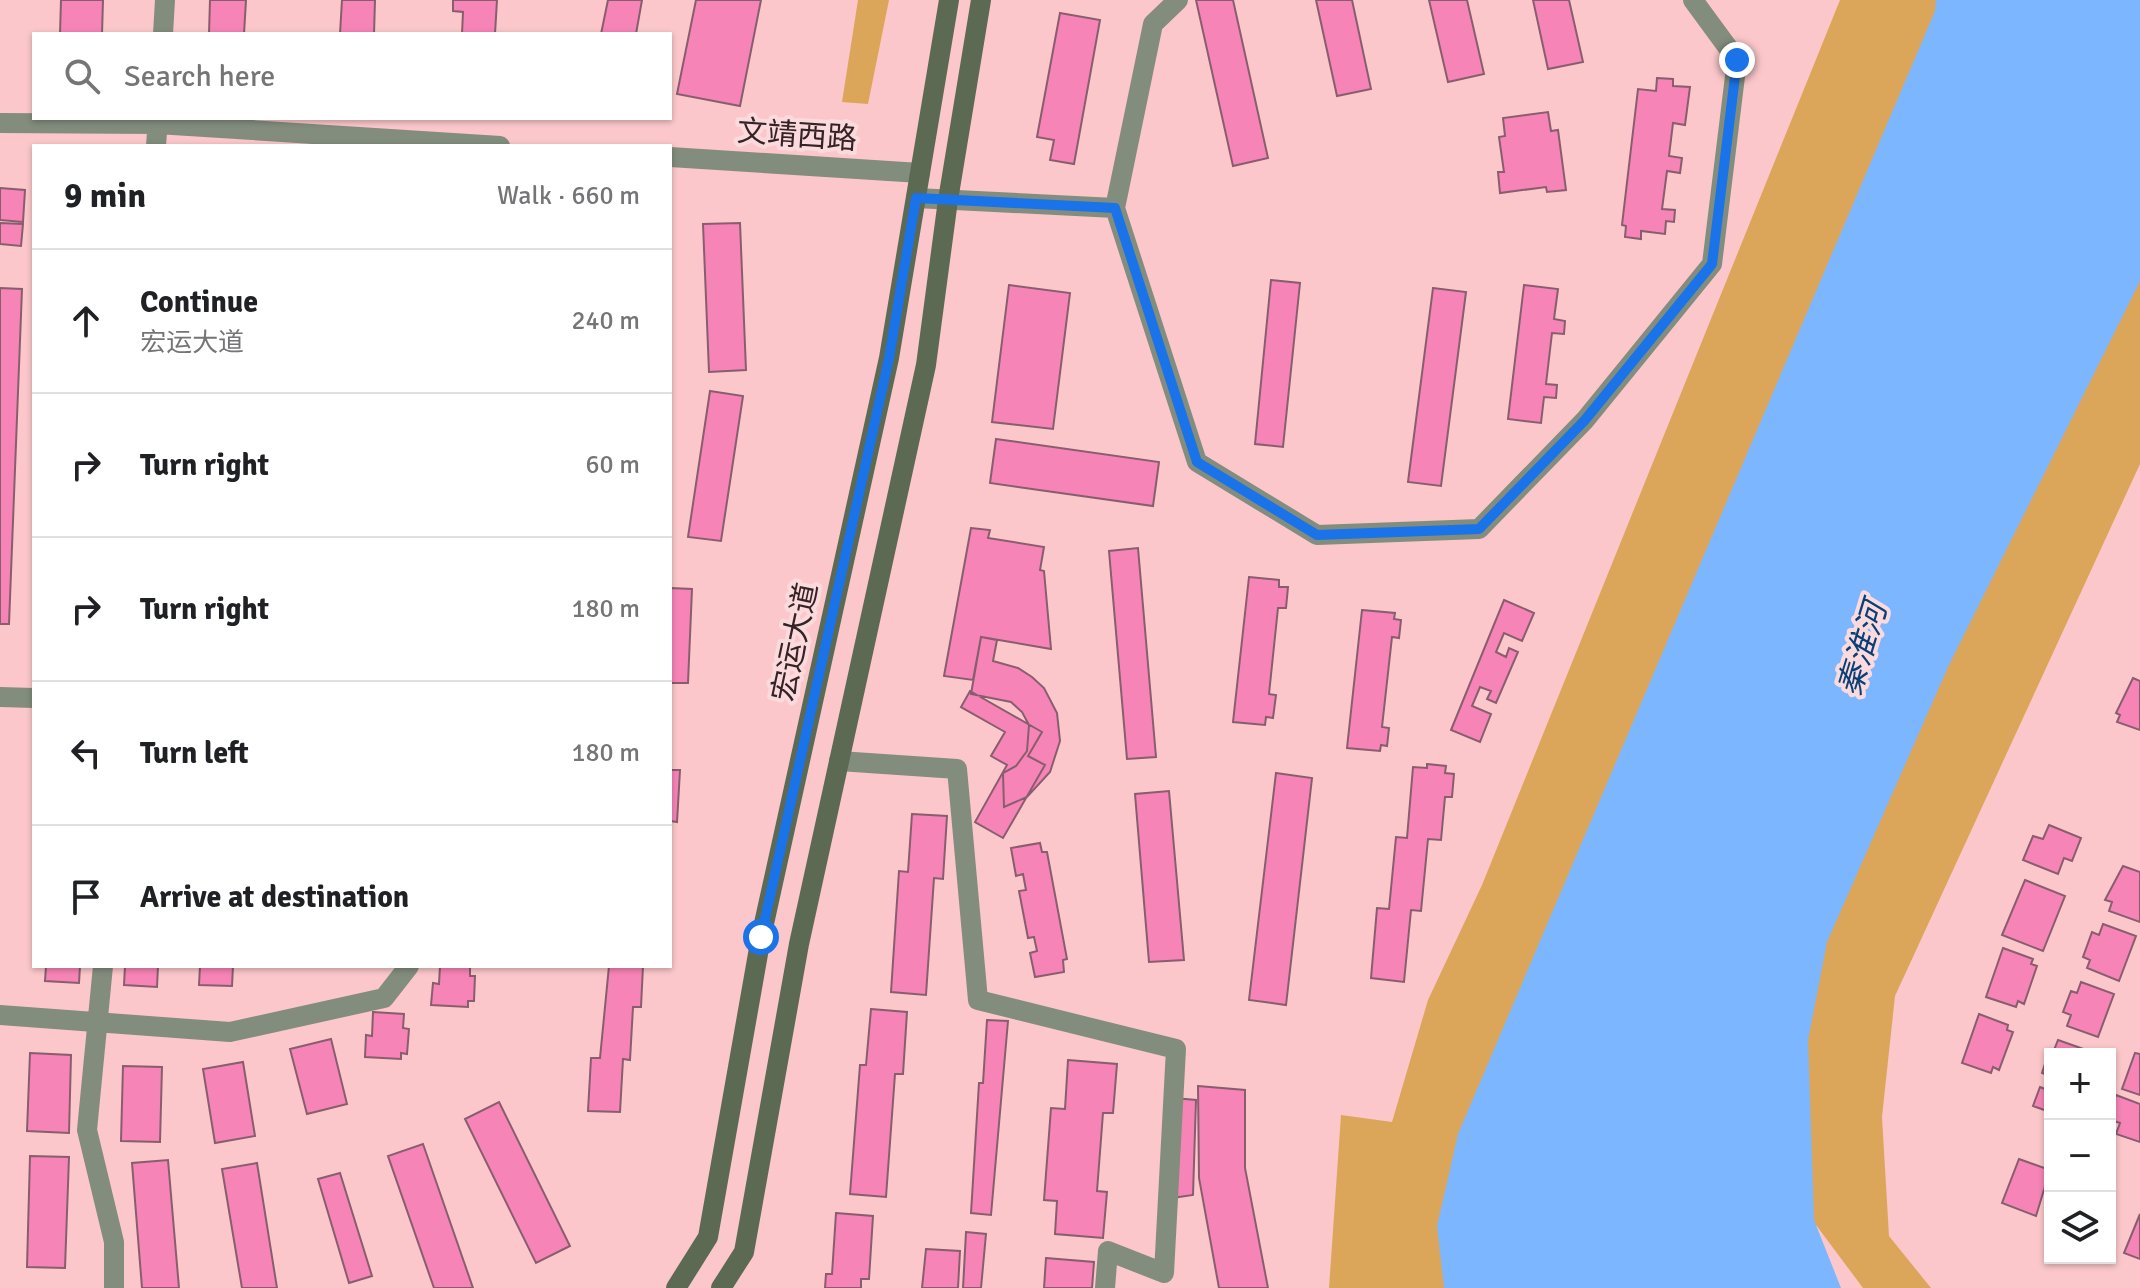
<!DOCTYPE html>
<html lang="en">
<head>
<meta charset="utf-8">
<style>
	body { margin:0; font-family:Signika,"Noto Sans SC",sans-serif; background:#f2f2f2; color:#202124 }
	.controls { position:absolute; right:24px; bottom:24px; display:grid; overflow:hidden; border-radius:0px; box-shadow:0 2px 6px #0004 }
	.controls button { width:72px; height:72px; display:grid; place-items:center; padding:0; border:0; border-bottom:2px solid #e0e0e0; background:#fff; color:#202124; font:40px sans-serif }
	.stop { position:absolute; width:24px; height:24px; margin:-18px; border:6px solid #1a73e8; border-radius:50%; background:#fff }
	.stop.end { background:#1a73e8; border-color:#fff; box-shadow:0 2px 8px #0008 }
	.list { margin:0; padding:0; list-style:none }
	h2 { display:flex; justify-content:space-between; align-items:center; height:104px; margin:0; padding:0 32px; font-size:34px }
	h2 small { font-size:26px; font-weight:400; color:#757577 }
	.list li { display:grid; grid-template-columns:52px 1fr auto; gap:24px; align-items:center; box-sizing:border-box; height:144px; padding:0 32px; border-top:2px solid #e0e0e0 }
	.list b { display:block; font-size:30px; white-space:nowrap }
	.list p { margin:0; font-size:26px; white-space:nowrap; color:#757577 }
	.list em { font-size:26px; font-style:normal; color:#757577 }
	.icon { flex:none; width:44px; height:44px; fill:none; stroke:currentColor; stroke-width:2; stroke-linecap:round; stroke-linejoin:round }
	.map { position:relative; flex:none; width:2140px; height:1288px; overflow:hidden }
	.search { position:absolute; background:#fff; box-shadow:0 2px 6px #0004; left:32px; top:32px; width:640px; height:88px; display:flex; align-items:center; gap:20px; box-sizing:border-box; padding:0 28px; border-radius:0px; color:#757577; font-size:30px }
	.panel { position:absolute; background:#fff; box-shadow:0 2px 6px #0004; left:32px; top:144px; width:640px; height:824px; border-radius:0px }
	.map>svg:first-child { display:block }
	.green { fill:#dca65a }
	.water { fill:#7bb6fe }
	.building { fill:#f784b6; stroke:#885e6f; stroke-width:2 }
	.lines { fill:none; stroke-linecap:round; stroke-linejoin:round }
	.street { stroke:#838d7d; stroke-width:20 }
	.secondary { stroke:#5c6a53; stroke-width:20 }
	.route { stroke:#1a73e8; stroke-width:10 }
	.labels { text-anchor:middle; stroke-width:8; stroke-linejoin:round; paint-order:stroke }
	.street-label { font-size:30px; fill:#352224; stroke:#fadadc }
	.water-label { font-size:32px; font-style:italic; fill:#093f77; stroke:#fadadc }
</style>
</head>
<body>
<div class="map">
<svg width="2140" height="1288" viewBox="0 0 2140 1288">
	<rect width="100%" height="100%" fill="#fbc7ca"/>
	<!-- green -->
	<path class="green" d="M 858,0 L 889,0 L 868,104 L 842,102 Z
		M 1840,0 L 2140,0 L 2140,464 L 1895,996 L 1882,1117 L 1889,1236 L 1931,1288 L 1863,1288 L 1813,1221 L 1699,1288 L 1329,1288 L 1341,1115 L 1392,1122 L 1428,1000 L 1482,885 Z"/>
	<!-- water -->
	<path class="water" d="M 1936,0 L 2140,0 L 2140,281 L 1948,667 L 1827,942 L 1808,1040 L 1814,1220 L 1841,1288 L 1444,1288 L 1437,1226 L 1458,1134 L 1935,11 Z"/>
	<!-- building -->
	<path class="building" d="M 61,0 L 103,0 L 102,34 L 60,34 Z
		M 210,0 L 246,0 L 244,34 L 209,34 Z
		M 342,0 L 375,0 L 374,34 L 340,34 Z
		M 453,0 L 497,0 L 495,34 L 462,34 L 463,12 L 453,11 Z
		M 608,0 L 642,0 L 636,34 L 601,34 Z
		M 696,0 L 761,0 L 740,106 L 677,94 Z
		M 1196,0 L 1233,0 L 1268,158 L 1233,166 Z
		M 1316,0 L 1352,0 L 1371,89 L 1337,96 Z
		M 1429,0 L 1467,0 L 1484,74 L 1448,82 Z
		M 1533,0 L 1569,0 L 1583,62 L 1548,69 Z
		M 1060,13 L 1100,20 L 1074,164 L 1050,160 L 1054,140 L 1037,137 Z
		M 1657,78 L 1673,79 L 1673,86 L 1690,87 L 1685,125 L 1673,123 L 1669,156 L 1682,158 L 1680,173 L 1667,171 L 1662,209 L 1675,210 L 1674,222 L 1666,221 L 1665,234 L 1641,231 L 1641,239 L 1625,237 L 1626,226 L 1622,225 L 1638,89 L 1656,91 Z
		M 1548,112 L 1551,131 L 1558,130 L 1566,190 L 1547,192 L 1546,187 L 1500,193 L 1498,172 L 1504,172 L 1499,137 L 1505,136 L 1503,118 Z
		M 0,188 L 25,190 L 23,222 L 0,220 Z
		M 0,223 L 23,224 L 21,246 L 0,244 Z
		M 740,223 L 746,370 L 709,372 L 703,224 Z
		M 1271,280 L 1300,283 L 1283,447 L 1255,444 Z
		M 1009,285 L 1070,293 L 1053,429 L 992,422 Z
		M 1524,285 L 1558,289 L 1554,319 L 1565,321 L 1564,334 L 1552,333 L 1546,384 L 1557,385 L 1556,398 L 1544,397 L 1541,423 L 1508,419 Z
		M 0,288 L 22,289 L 9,624 L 0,624 Z
		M 1433,288 L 1466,292 L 1441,486 L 1408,482 Z
		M 710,391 L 743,396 L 721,541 L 688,537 Z
		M 996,439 L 1159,462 L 1153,506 L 990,483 Z
		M 971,528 L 990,530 L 988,538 L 1044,547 L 1040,570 L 1044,571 L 1051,649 L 981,637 L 973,680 L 944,676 Z
		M 1138,548 L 1156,757 L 1127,759 L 1109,551 Z
		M 1249,577 L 1279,580 L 1279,587 L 1288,587 L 1286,608 L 1278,608 L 1269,694 L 1276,695 L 1273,718 L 1266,717 L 1265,725 L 1233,722 Z
		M 670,588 L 692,589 L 688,683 L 670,683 Z
		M 1504,600 L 1534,613 L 1522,641 L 1504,633 L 1496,652 L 1506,657 L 1509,648 L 1518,652 L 1496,703 L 1487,699 L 1491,691 L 1480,687 L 1472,706 L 1491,714 L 1480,742 L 1451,730 Z
		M 1362,610 L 1395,613 L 1394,619 L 1401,620 L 1399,638 L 1392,637 L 1382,727 L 1389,728 L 1387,746 L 1381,745 L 1380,751 L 1347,748 Z
		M 981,637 L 997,640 L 993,661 L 1018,668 L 1032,677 L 1044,688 L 1057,713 L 1060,741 L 1050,772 L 1027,797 L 1004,807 L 1003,773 L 1016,766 L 1027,751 L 1029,725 L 1022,712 L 1011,702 L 971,694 Z
		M 2133,678 L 2140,681 L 2140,730 L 2117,722 L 2120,715 L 2116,713 Z
		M 970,691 L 1042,732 L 1028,756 L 1045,765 L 1003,838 L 975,822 L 1007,765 L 991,756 L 1005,732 L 961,707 Z
		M 1427,764 L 1446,766 L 1445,773 L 1454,774 L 1452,797 L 1445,797 L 1441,840 L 1428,839 L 1421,911 L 1411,910 L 1404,982 L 1371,978 L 1377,908 L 1389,909 L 1396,837 L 1407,838 L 1413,767 L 1427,768 Z
		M 670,770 L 680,770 L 677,822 L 670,821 Z
		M 1276,773 L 1312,778 L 1286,1005 L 1249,1000 Z
		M 1169,791 L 1184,960 L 1149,962 L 1135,794 Z
		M 912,814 L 947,816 L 943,879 L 934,878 L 926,995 L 891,992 L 899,871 L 908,872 Z
		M 2049,825 L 2081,838 L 2072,861 L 2064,858 L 2058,874 L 2023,860 L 2033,836 L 2043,839 Z
		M 1040,843 L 1042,852 L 1047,852 L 1067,959 L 1063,960 L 1064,972 L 1035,977 L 1030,953 L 1037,951 L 1034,937 L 1028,938 L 1019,891 L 1026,890 L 1023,874 L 1016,876 L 1011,848 Z
		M 2123,866 L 2140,872 L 2140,922 L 2109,911 L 2112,902 L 2105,900 Z
		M 2025,880 L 2065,896 L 2043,951 L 2002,935 Z
		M 2103,924 L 2136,936 L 2119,981 L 2087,968 L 2090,960 L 2083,957 L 2092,932 L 2099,935 Z
		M 2003,948 L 2033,959 L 2031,964 L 2037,966 L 2024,1004 L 2018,1001 L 2016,1007 L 1986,997 Z
		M 46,966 L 80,966 L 79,983 L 45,981 Z
		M 125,966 L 158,966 L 157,987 L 124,985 Z
		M 200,966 L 233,966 L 232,986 L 199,985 Z
		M 440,966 L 470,966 L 470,976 L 475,976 L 474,1001 L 468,1001 L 468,1007 L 431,1005 L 433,983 L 439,984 Z
		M 609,966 L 643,966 L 641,1007 L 633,1007 L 630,1060 L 623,1059 L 620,1112 L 588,1111 L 591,1058 L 600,1058 Z
		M 2081,982 L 2114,994 L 2098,1037 L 2067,1026 L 2071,1015 L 2063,1012 L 2071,991 L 2077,993 Z
		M 871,1009 L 907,1012 L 903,1074 L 895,1074 L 886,1197 L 850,1194 L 860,1065 L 866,1065 Z
		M 373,1012 L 404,1014 L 403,1028 L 409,1029 L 407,1054 L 401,1053 L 401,1059 L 365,1057 L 366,1035 L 372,1036 Z
		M 1979,1014 L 2008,1025 L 2007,1030 L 2013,1032 L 1999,1070 L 1993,1067 L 1991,1073 L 1962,1063 Z
		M 987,1020 L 1008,1021 L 991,1215 L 971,1213 L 979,1083 L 983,1083 Z
		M 331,1039 L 347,1104 L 307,1114 L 290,1049 Z
		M 2058,1040 L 2089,1051 L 2050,1054 L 2050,1076 L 2042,1073 L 2050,1049 L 2054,1050 Z
		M 30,1053 L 71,1055 L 69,1133 L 27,1131 Z
		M 2135,1053 L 2140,1054 L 2140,1095 L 2122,1089 Z
		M 1068,1060 L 1117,1064 L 1113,1113 L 1103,1113 L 1097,1191 L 1107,1192 L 1103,1238 L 1055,1234 L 1057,1201 L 1044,1200 L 1051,1108 L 1065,1109 Z
		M 243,1062 L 255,1136 L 215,1143 L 203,1069 Z
		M 123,1066 L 162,1067 L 160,1142 L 121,1141 Z
		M 1198,1086 L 1245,1090 L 1245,1168 L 1268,1288 L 1219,1288 L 1199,1178 Z
		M 2040,1087 L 2050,1091 L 2050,1112 L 2033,1106 Z
		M 2116,1095 L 2140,1104 L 2140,1142 L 2116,1134 L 2120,1123 L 2110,1120 L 2110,1113 Z
		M 1174,1098 L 1196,1100 L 1193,1195 L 1172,1198 Z
		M 499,1102 L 570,1246 L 536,1263 L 465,1119 Z
		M 423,1144 L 473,1288 L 434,1288 L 388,1156 Z
		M 30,1156 L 69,1157 L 65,1268 L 27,1267 Z
		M 2019,1159 L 2050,1170 L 2036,1216 L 2002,1203 Z
		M 168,1160 L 179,1288 L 142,1288 L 132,1163 Z
		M 257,1163 L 277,1288 L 242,1288 L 222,1169 Z
		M 340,1173 L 372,1276 L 349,1283 L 318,1179 Z
		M 836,1213 L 873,1216 L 869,1279 L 861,1279 L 861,1288 L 825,1288 L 826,1274 L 832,1274 Z
		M 2140,1214 L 2140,1259 L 2124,1253 Z
		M 966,1232 L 986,1234 L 981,1288 L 963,1288 Z
		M 926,1249 L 960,1251 L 958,1288 L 922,1288 Z
		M 1046,1258 L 1094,1262 L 1092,1288 L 1044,1288 Z"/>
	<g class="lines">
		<!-- street -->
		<path class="street" d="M 1178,0 L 1153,24 L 1115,208 L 1197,462 L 1317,535 L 1479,529 L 1585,420 L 1712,264 L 1737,60 L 1693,0
			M 163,34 L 165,0
			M 0,123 L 157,124 L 500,146
			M 156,146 L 158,118
			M 670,157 L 920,173
			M 916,198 L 1115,208
			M 0,697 L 34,698
			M 839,761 L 957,769 L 978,1000 L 1176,1049 L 1164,1273 L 1108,1251 L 1105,1288
			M 103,966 L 87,1130 L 114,1242 L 114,1288
			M 0,1015 L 230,1032 L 384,998 L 409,966"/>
		<!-- secondary -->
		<path class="secondary" d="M 676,1288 L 708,1237 L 761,937 L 889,358 L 949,0
			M 721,1288 L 744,1252 L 799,944 L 926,365 L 948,200 L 981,0"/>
	</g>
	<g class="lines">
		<!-- route -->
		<path class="route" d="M 761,937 L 889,358 L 916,198 L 1115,208 L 1197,462 L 1317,535 L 1479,529 L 1585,420 L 1712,264 L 1737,60"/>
	</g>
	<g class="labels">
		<!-- street labels -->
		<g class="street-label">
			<text transform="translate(797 135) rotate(4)" y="10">文靖西路</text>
			<text transform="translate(795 642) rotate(-78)" y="10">宏运大道</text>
		</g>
		<!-- water labels -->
		<g class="water-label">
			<text transform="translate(1862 649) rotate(-73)" y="11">秦淮河</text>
		</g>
	</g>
</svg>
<div class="controls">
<button>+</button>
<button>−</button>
<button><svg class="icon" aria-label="layers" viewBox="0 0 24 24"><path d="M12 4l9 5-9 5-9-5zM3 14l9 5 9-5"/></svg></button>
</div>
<div class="stop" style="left:761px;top:937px"></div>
<div class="stop end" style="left:1737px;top:60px"></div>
<div class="search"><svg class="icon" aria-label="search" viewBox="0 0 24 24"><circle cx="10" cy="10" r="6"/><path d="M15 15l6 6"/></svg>Search here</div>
<section class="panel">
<h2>9 min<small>Walk · 660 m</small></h2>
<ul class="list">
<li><svg class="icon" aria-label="ahead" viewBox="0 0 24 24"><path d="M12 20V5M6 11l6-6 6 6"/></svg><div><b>Continue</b><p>宏运大道</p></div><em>240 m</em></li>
<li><svg class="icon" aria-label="right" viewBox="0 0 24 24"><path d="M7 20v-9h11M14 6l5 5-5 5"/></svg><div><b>Turn right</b></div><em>60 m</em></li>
<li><svg class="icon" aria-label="right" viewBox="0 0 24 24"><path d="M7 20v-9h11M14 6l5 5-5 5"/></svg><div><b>Turn right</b></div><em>180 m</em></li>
<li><svg class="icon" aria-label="left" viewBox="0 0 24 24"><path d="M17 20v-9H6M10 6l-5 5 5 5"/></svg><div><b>Turn left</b></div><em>180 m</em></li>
<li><svg class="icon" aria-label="arrive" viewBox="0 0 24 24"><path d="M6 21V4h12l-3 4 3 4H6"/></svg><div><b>Arrive at destination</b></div></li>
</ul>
</section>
</div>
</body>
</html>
